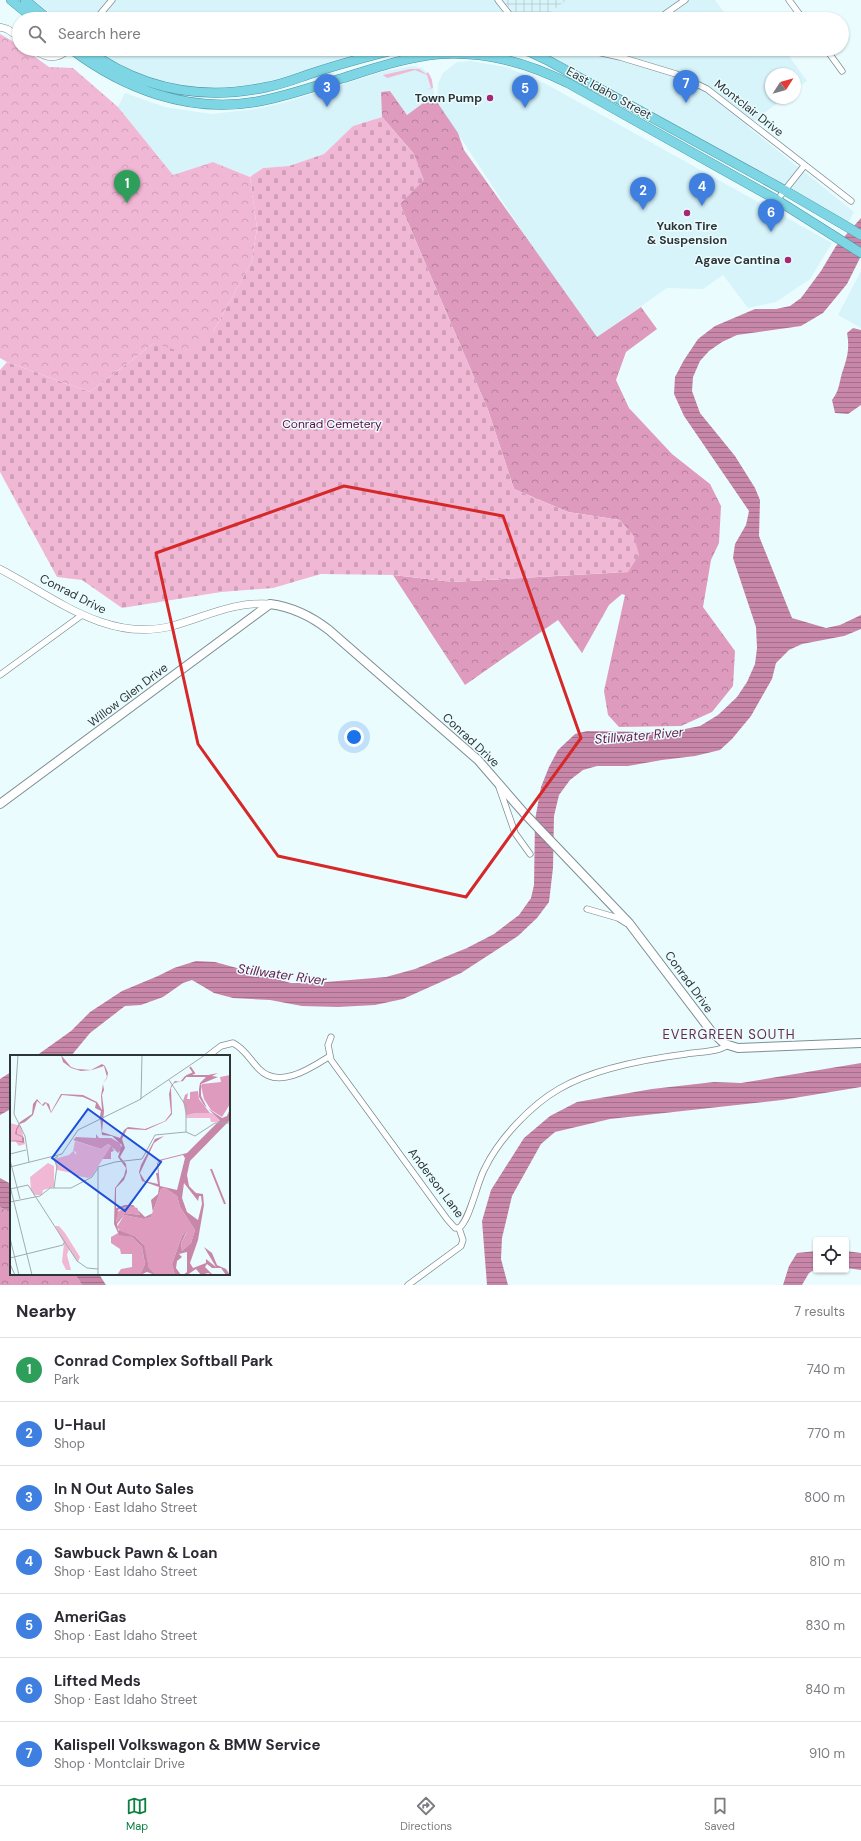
<!DOCTYPE html>
<html lang="en">
<head>
<meta charset="utf-8">
<style>
	body { margin:0; font-family:"DM Sans",sans-serif; background:#f2f2f3; color:#2b2b33 }
	.controls { position:absolute; right:12px; bottom:12px; display:grid; overflow:hidden; border-radius:4px; box-shadow:0 1px 3px #0004 }
	.controls button { width:36px; height:36px; display:grid; place-items:center; padding:0; border:0; border-bottom:1px solid #e1e1e2; background:#fff; color:#2b2b33; font:20px sans-serif }
	.compass { position:absolute; left:765px; top:68px; width:36px; height:36px; border-radius:50%; background:#fff; box-shadow:0 1px 3px #0004; rotate:54deg }
	.you { position:absolute; left:354px; top:737px; width:14px; height:14px; margin:-10px; border:3px solid #fff; border-radius:50%; background:#1a73e8; box-shadow:0 0 0 6px #1a73e833 }
	.badge { display:grid; place-items:center; width:26px; height:26px; border-radius:50%; background:#0b8043; color:#fff; font-size:13px; font-weight:700 }
	.pin { position:absolute; translate:-50% -33px; filter:drop-shadow(0 1px 2px #0008) }
	.pin::after { content:''; position:absolute; top:21px; width:14px; height:12px; background:inherit; clip-path:polygon(0 0,100% 0,50% 100%) }
	.list { margin:0; padding:0; list-style:none }
	h2 { display:flex; justify-content:space-between; align-items:center; height:52px; margin:0; padding:0 16px; font-size:17px }
	h2 small { font-size:13px; font-weight:400; color:#7c7c81 }
	.list li { display:grid; grid-template-columns:26px 1fr auto; gap:12px; align-items:center; box-sizing:border-box; height:64px; padding:0 16px; border-top:1px solid #e1e1e2 }
	.list b { display:block; font-size:15px; white-space:nowrap }
	.list p { margin:0; font-size:13px; white-space:nowrap; color:#7c7c81 }
	.list em { font-size:13px; font-style:normal; color:#7c7c81 }
	.icon { flex:none; width:22px; height:22px; fill:none; stroke:currentColor; stroke-width:2; stroke-linecap:round; stroke-linejoin:round }
	.map { position:relative; flex:none; width:861px; height:1285px; overflow:hidden }
	.search { position:absolute; background:#fff; box-shadow:0 1px 3px #0004; left:12px; right:12px; top:12px; height:44px; display:flex; align-items:center; gap:10px; box-sizing:border-box; padding:0 14px; border-radius:22px; color:#7c7c81; font-size:15px }
	.sheet { height:500px; background:#fff }
	nav { display:flex; justify-content:space-around; align-items:center; box-sizing:border-box; height:56px; border-top:1px solid #e1e1e2; background:#fff; font-size:11px; color:#7c7c81 }
	nav a { display:grid; justify-items:center; gap:2px }
	nav .on { color:#0b8043 }
	.map>svg:first-child { display:block }
	.built { fill:#d6f4fa }
	.industrial { fill:url(#industrial-grid) }
	.green { fill:#f1b8d5 }
	.forest { fill:url(#forest-crowns) }
	.cemetery { fill:url(#cemetery-stones) }
	.park { fill:url(#park-crowns) }
	.water { fill:url(#water-rules) }
	.lines { fill:none; stroke-linecap:round; stroke-linejoin:round }
	.minor-casing { stroke:#7c8f93; stroke-width:7 }
	.tertiary-casing { stroke:#7c8f93; stroke-width:8 }
	.secondary-casing { stroke:#7c8f93; stroke-width:10 }
	.trunk-casing { stroke:#4c96a4; stroke-width:10 }
	.minor { stroke:#fff; stroke-width:5.5 }
	.tertiary { stroke:#fff; stroke-width:7 }
	.secondary { stroke:#fff; stroke-width:8 }
	.trunk { stroke:#7ed6e4; stroke-width:9 }
	.marked { fill:none; stroke:#d62828; stroke-width:3; stroke-linejoin:round }
	.poi-dot { fill:#a62776; stroke:#ebfcff; stroke-width:1.5 }
	.labels { text-anchor:middle; stroke-width:3; stroke-linejoin:round; paint-order:stroke }
	.street-label { font-size:12px; fill:#2d3537; stroke:#ebfcff }
	.poi-label { font-size:12px; font-weight:bold; fill:#2d3537; stroke:#ebfcff; text-anchor:end }
	.park-label { font-size:12px; fill:#5d0f40; stroke:#ebfcff }
	.water-label { font-size:13px; font-style:italic; fill:#661948; stroke:#ebfcff }
	.neighbourhood-label { font-size:13px; letter-spacing:1px; fill:#67294c; stroke:#ebfcff }
	.inset-river { fill:none; stroke:#c887a9; stroke-width:2 }
	.inset-road { fill:none; stroke:#9facaf; stroke-width:1 }
	.view { fill:#1d4ed8; fill-opacity:0.15; stroke:#1d4ed8; stroke-width:2 }
	.inset-edge { fill:none; stroke:#2d3537; stroke-width:2 }
</style>
</head>
<body>
<div class="map">
<svg width="861" height="1285" viewBox="0 0 861 1285">
	<defs>
		<pattern id="industrial-grid" width="8" height="8" patternUnits="userSpaceOnUse"><rect width="8" height="8" fill="#d6f4fa"/><path d="M0 4h8M4 0v8" fill="none" stroke="#b8d2d7"/></pattern>
		<pattern id="forest-crowns" width="20" height="18" patternUnits="userSpaceOnUse"><rect width="20" height="18" fill="#de9bbd"/><path d="M2 6a3 3 0 1 1 6 0M12 15a3 3 0 1 1 6 0" fill="none" stroke="#b47f9a"/></pattern>
		<pattern id="cemetery-stones" width="16" height="16" patternUnits="userSpaceOnUse"><rect width="16" height="16" fill="#f1b8d5"/><path d="M2 7V4a2 2 0 0 1 4 0v3zM10 15v-3a2 2 0 0 1 4 0v3z" fill="#cf9fb7"/></pattern>
		<pattern id="park-crowns" width="20" height="18" patternUnits="userSpaceOnUse"><rect width="20" height="18" fill="#f1b8d5"/><path d="M2 6a3 3 0 1 1 6 0M12 15a3 3 0 1 1 6 0" fill="none" stroke="#cf9fb7"/></pattern>
		<pattern id="water-rules" width="6" height="5" patternUnits="userSpaceOnUse"><rect width="6" height="5" fill="#c887a9"/><path d="M0 2.5h6" fill="none" stroke="#a36f8a"/></pattern>
	</defs>
	<rect width="100%" height="100%" fill="#ebfcff"/>
	<!-- built -->
	<path class="built" d="M 34,0 L 494,0 L 508,19 L 58,19 Z
		M 567,0 L 715,0 L 729,19 L 541,19 Z
		M 96,49 L 377,49 L 273,83 L 200,89 L 152,80 L 109,59 Z
		M 540,49 L 751,49 L 757,57 L 769,49 L 784,49 L 807,81 L 795,90 L 795,74 L 771,74 L 771,98 L 784,98 L 747,126 L 854,212 L 848,223 L 624,98 Z
		M 471,61 L 506,67 L 546,84 L 832,243 L 810,279 L 776,302 L 748,308 L 723,275 L 703,289 L 667,288 L 597,337 L 534,249 L 437,102 L 438,84 L 443,73 L 457,62 Z
		M 413,66 L 422,68 L 431,76 L 435,99 L 430,98 L 407,115 L 390,91 L 381,92 L 382,117 L 353,126 L 324,154 L 289,166 L 263,168 L 250,177 L 213,162 L 173,175 L 118,107 L 125,93 L 165,107 L 211,114 L 256,109 L 283,103 L 385,71 Z
		M 861,271 L 861,328 L 838,315 Z"/>
	<!-- industrial -->
	<path class="industrial" d="M 503,0 L 567,0 L 541,19 L 518,19 Z"/>
	<!-- green -->
	<path class="green" d="M 410,69 L 419,69 L 426,74 L 428,72 L 432,80 L 433,88 L 425,90 L 431,88 L 427,75 L 415,70 L 387,78 L 383,75 Z"/>
	<!-- forest -->
	<path class="forest" d="M 390,91 L 407,115 L 430,98 L 435,99 L 458,133 L 464,150 L 597,337 L 641,307 L 657,329 L 626,352 L 616,380 L 629,408 L 672,454 L 710,484 L 721,506 L 719,543 L 711,560 L 703,607 L 735,651 L 733,686 L 712,712 L 681,726 L 619,727 L 608,715 L 604,691 L 625,595 L 622,594 L 609,605 L 582,653 L 558,620 L 465,685 L 393,575 L 453,582 L 628,572 L 620,520 L 568,512 L 514,489 L 488,410 L 400,204 L 414,154 L 382,117 L 381,92 Z
		M 0,1207 L 11,1213 L 11,1274 L 75,1274 L 82,1285 L 0,1285 Z"/>
	<!-- cemetery -->
	<path class="cemetery" d="M 382,117 L 414,154 L 424,180 L 400,204 L 488,410 L 514,489 L 568,512 L 620,520 L 634,536 L 639,555 L 628,572 L 453,582 L 393,575 L 321,574 L 273,588 L 221,592 L 122,608 L 82,580 L 57,577 L 0,472 L 0,370 L 7,362 L 90,392 L 154,343 L 213,332 L 252,261 L 257,228 L 250,177 L 263,168 L 289,166 L 324,154 L 353,126 Z"/>
	<!-- park -->
	<path class="park" d="M 0,34 L 19,45 L 19,49 L 24,49 L 49,67 L 73,68 L 118,107 L 173,175 L 213,162 L 250,177 L 257,228 L 252,261 L 213,332 L 191,355 L 154,343 L 90,392 L 7,362 L 0,358 Z"/>
	<!-- water -->
	<path class="water" d="M 861,218 L 861,256 L 847,284 L 823,313 L 801,326 L 737,335 L 722,342 L 709,351 L 700,361 L 693,377 L 692,391 L 700,413 L 735,456 L 755,488 L 760,500 L 759,536 L 792,618 L 826,628 L 840,625 L 861,615 L 861,629 L 844,636 L 802,644 L 789,650 L 776,663 L 772,679 L 751,716 L 732,739 L 720,750 L 695,756 L 662,760 L 628,766 L 597,766 L 583,770 L 570,780 L 559,795 L 554,816 L 553,868 L 549,902 L 537,918 L 518,936 L 461,973 L 403,999 L 375,1005 L 338,1007 L 302,1006 L 270,1000 L 233,998 L 214,993 L 192,980 L 183,983 L 163,997 L 141,1005 L 125,1006 L 90,1033 L 71,1056 L 36,1056 L 71,1031 L 90,1012 L 122,991 L 158,976 L 174,968 L 196,961 L 215,962 L 291,983 L 314,983 L 386,977 L 415,969 L 467,948 L 494,934 L 519,915 L 531,898 L 534,885 L 535,820 L 541,787 L 549,767 L 558,750 L 575,734 L 587,731 L 650,732 L 675,731 L 700,726 L 718,715 L 737,697 L 747,682 L 755,664 L 757,648 L 756,627 L 733,558 L 735,544 L 746,525 L 749,511 L 684,416 L 674,394 L 675,377 L 684,360 L 698,339 L 715,326 L 755,309 L 776,309 L 790,306 L 801,298 L 821,271 L 836,246 Z
		M 853,328 L 861,330 L 861,405 L 848,414 L 835,413 L 832,400 C 839,391 839,384 842,373 C 847,358 850,349 847,333 Z
		M 861,1063 L 861,1087 L 782,1100 L 610,1119 L 555,1132 L 541,1144 L 512,1196 L 502,1238 L 501,1259 L 508,1285 L 487,1285 L 482,1221 L 491,1190 L 524,1138 L 550,1116 L 577,1102 L 652,1089 L 714,1082 L 741,1083 Z
		M 11,1072 L 11,1109 L 0,1115 L 0,1079 Z
		M 0,1178 L 11,1184 L 11,1213 L 0,1207 Z
		M 816,1251 L 816,1269 L 809,1273 L 802,1285 L 783,1285 L 789,1266 L 797,1253 Z
		M 846,1251 L 861,1253 L 861,1270 L 846,1268 Z
		M 75,1274 L 99,1274 L 106,1285 L 82,1285 Z"/>
	<g class="lines">
		<!-- minor casing -->
		<g class="minor-casing">
			<path id="minor" d="M 498,0 L 513,19
				M 789,0 L 803,19
				M 96,19 L 112,0
				M 658,19 L 685,0
				M 584,49 L 620,57 L 676,74 L 707,89 L 851,201
				M 826,49 L 842,71
				M 781,195 L 804,166
				M 0,675 L 82,615
				M 499,787 L 515,833 L 530,854
				M 587,909 L 618,918 L 626,923
				M 331,1037 L 328,1045 L 331,1060 L 447,1219 L 455,1228 L 459,1228 C 470,1220 477,1182 485,1168 C 499,1139 531,1105 559,1089 C 593,1069 647,1059 686,1054 C 696,1052 721,1052 727,1045
				M 208,1056 L 221,1046 L 233,1043 C 245,1049 250,1060 259,1069 C 279,1090 311,1068 330,1056
				M 408,1285 L 461,1246 L 463,1240 L 459,1228"/>
		</g>
		<!-- tertiary casing -->
		<g class="tertiary-casing">
			<path id="tertiary" d="M 0,27 L 7,29 L 19,37
				M 34,49 C 46,59 57,60 69,49
				M 0,569 C 54,597 107,643 172,626 C 205,617 235,601 270,604"/>
		</g>
		<!-- secondary casing -->
		<g class="secondary-casing">
			<path id="secondary" d="M 0,804 L 270,604 C 293,607 311,616 329,630 L 478,760 L 524,813 L 629,923 L 711,1031 L 725,1044 L 738,1048 L 861,1043"/>
		</g>
		<!-- trunk casing -->
		<g class="trunk-casing">
			<path id="trunk" d="M 11,0 L 34,19
				M 25,0 L 48,19
				M 71,49 C 124,89 188,113 255,102 C 285,97 314,86 343,78 C 375,68 406,57 440,54 C 486,51 527,63 568,83 L 777,200 L 861,253
				M 86,49 C 140,89 201,101 267,87 C 284,84 300,77 316,72 C 343,63 370,56 398,49
				M 517,49 L 530,52 L 549,61 L 784,190 L 861,235"/>
		</g>
		<!-- minor -->
		<use href="#minor" class="minor"/>
		<!-- tertiary -->
		<use href="#tertiary" class="tertiary"/>
		<!-- secondary -->
		<use href="#secondary" class="secondary"/>
		<!-- trunk -->
		<use href="#trunk" class="trunk"/>
	</g>
	<!-- marked area -->
	<path class="marked" d="M 344,486 L 503,516 L 581,738 L 466,897 L 278,856 L 198,744 L 156,553 Z"/>
	<!-- markers -->
	<g class="poi-dot">
		<circle cx="490" cy="98" r="4"/>
		<circle cx="687" cy="213" r="4"/>
		<circle cx="788" cy="260" r="4"/>
	</g>
	<g class="labels">
		<!-- street labels -->
		<g class="street-label">
			<text transform="translate(609 93) rotate(29)" y="4">East Idaho Street</text>
			<text transform="translate(749 108) rotate(38)" y="4">Montclair Drive</text>
			<text transform="translate(73 594) rotate(27)" y="4">Conrad Drive</text>
			<text transform="translate(128 695) rotate(-37)" y="4">Willow Glen Drive</text>
			<text transform="translate(471 740) rotate(43)" y="4">Conrad Drive</text>
			<text transform="translate(689 982) rotate(54)" y="4">Conrad Drive</text>
			<text transform="translate(436 1183) rotate(53)" y="4">Anderson Lane</text>
		</g>
		<!-- poi labels -->
		<g class="poi-label">
			<text x="482" y="102">Town Pump</text>
			<text x="687" y="230" text-anchor="middle">Yukon Tire<tspan x="687" dy="14">&amp; Suspension</tspan></text>
			<text x="780" y="264">Agave Cantina</text>
		</g>
		<!-- park labels -->
		<g class="park-label">
			<text x="332" y="428">Conrad Cemetery</text>
		</g>
		<!-- water labels -->
		<g class="water-label">
			<text transform="translate(639 735) rotate(-5)" y="5">Stillwater River</text>
			<text transform="translate(282 974) rotate(8)" y="5">Stillwater River</text>
		</g>
		<!-- neighbourhood labels -->
		<g class="neighbourhood-label">
			<text x="729" y="1039">EVERGREEN SOUTH</text>
		</g>
	</g>
	<!-- overview -->
	<g transform="translate(10 1055)">
		<rect width="220" height="220" fill="#ebfcff"/>
		<path d="M 220,20 L 220,49 L 212,62 L 201,55 L 194,44 L 191,31 L 192,29 L 211,27 L 210,22 ZM 188,36 L 189,44 L 200,58 L 176,60 L 173,46 L 175,40 L 178,38 L 177,44 L 180,44 L 180,37 ZM 86,79 L 89,83 L 101,83 L 110,88 L 112,94 L 108,98 L 102,92 L 104,96 L 101,97 L 101,104 L 91,104 L 101,91 L 98,89 L 91,94 L 63,85 L 66,82 L 86,83 ZM 155,133 L 167,141 L 170,152 L 185,175 L 181,188 L 172,196 L 171,188 L 177,177 L 172,181 L 162,209 L 165,220 L 143,219 L 139,213 L 133,189 L 125,181 L 110,176 L 107,172 L 114,160 L 134,164 L 141,162 L 151,134 ZM 118,151 L 127,153 L 130,160 L 115,158 L 106,169 L 107,157 ZM 108,178 L 122,182 L 132,192 L 135,209 L 130,220 L 107,220 L 111,214 L 122,212 L 122,199 L 111,199 L 110,194 L 101,188 L 101,182 Z" fill="#de9bbd"/>
		<path d="M 65,86 L 91,94 L 98,89 L 101,91 L 82,121 L 78,123 L 64,120 L 63,117 L 68,114 L 66,97 L 63,96 Z" fill="#f1b8d5"/>
		<path d="M 183,58 L 202,58 L 211,64 L 208,67 L 201,67 L 200,63 L 176,63 L 176,60 L 182,60 ZM 0,68 L 11,71 L 15,89 L 9,91 L 6,87 L 0,87 ZM 63,96 L 70,104 L 68,114 L 62,118 L 47,115 L 44,104 L 59,100 ZM 38,108 L 44,111 L 44,132 L 33,135 L 32,140 L 24,140 L 21,135 L 20,122 ZM 45,171 L 49,171 L 55,178 L 70,202 L 68,207 L 59,194 L 57,200 L 61,215 L 56,215 L 52,207 L 54,188 Z" fill="#f1b8d5"/>
		<path d="M 51,0 L 61,12 L 67,14 L 81,15 L 92,9 L 95,11 L 98,18 L 97,23 L 93,29 L 94,35 L 92,40 L 94,56 L 92,77 L 110,83 L 114,75 L 118,72 L 135,74 L 155,66 L 161,58 L 159,39 L 161,31 L 165,26 L 170,27 L 175,21 L 177,21 L 173,26 L 164,28 L 161,33 L 162,59 L 156,66 L 136,75 L 117,74 L 112,84 L 115,93 L 110,102 L 116,109 L 117,117 L 114,125 L 106,133 L 106,153 L 115,150 L 123,150 L 135,162 L 143,158 L 141,145 L 148,139 L 149,132 L 132,126 L 129,117 L 131,110 L 145,84 L 154,81 L 144,88 L 130,118 L 135,126 L 148,129 L 146,118 L 148,118 L 147,109 L 149,105 L 177,98 L 210,65 L 194,50 L 189,42 L 189,34 L 190,28 L 198,20 L 208,18 L 202,21 L 208,22 L 191,29 L 191,41 L 197,53 L 212,63 L 217,61 L 220,54 L 220,65 L 180,106 L 177,120 L 179,131 L 186,138 L 193,139 L 194,150 L 188,185 L 180,208 L 183,213 L 196,208 L 196,204 L 206,212 L 194,192 L 202,198 L 207,210 L 216,214 L 220,220 L 216,220 L 211,213 L 202,213 L 197,209 L 195,212 L 203,220 L 198,218 L 191,220 L 186,214 L 177,220 L 173,220 L 177,217 L 177,197 L 169,199 L 172,202 L 167,206 L 166,213 L 171,220 L 165,220 L 162,209 L 172,181 L 177,176 L 171,188 L 172,196 L 181,188 L 185,175 L 170,152 L 167,141 L 155,133 L 151,134 L 141,162 L 134,164 L 114,160 L 107,169 L 108,175 L 125,181 L 134,190 L 139,213 L 145,220 L 137,217 L 130,220 L 135,209 L 132,192 L 122,182 L 109,180 L 104,169 L 105,133 L 114,121 L 116,113 L 108,102 L 112,90 L 102,81 L 92,80 L 90,61 L 91,56 L 85,53 L 86,48 L 73,42 L 52,40 L 41,58 L 36,48 L 33,51 L 27,46 L 23,60 L 15,67 L 10,69 L 7,75 L 7,79 L 12,81 L 14,83 L 14,88 L 0,85 L 12,86 L 12,82 L 5,79 L 6,74 L 10,67 L 22,59 L 23,49 L 27,44 L 32,50 L 35,47 L 39,49 L 41,57 L 51,39 L 73,40 L 87,47 L 92,55 L 91,41 L 93,29 L 97,22 L 94,11 L 82,15 L 71,16 L 61,13 L 53,7 ZM 173,100 L 175,103 L 167,135 L 150,131 L 148,108 L 153,105 ZM 174,128 L 188,146 L 189,141 L 191,141 L 192,149 L 188,165 L 177,157 L 172,143 ZM 118,151 L 127,153 L 130,160 L 115,158 L 106,168 L 108,155 Z" fill="#c887a9" fill-rule="evenodd"/>
		<path class="inset-river" d="M 176,21 L 199,21M 177,21 L 184,18 L 180,12M 201,114 L 215,149"/>
		<path class="inset-road" d="M 8,0 L 4,59 L 15,81 L 19,107M 130,44 L 195,0M 176,77 L 185,81 L 205,68 L 220,68M 0,99 L 16,95M 0,105 L 10,144M 0,112 L 52,99 L 68,75 L 131,44 L 132,0M 0,131 L 22,220M 44,133 L 47,111 L 44,104 L 48,101M 0,134 L 18,130 L 67,206 L 77,213 L 88,214M 0,147 L 30,141 L 40,133 L 61,133 L 82,122 L 88,113M 0,183 L 9,220M 0,203 L 53,190 L 55,186M 0,209 L 5,220M 88,220 L 88,112 L 105,107 L 132,104 L 145,80 L 176,77 L 176,51 L 159,25"/>
		<path class="view" d="M 78,54 L 151,107 L 115,156 L 42,103 Z"/>
		<rect width="220" height="220" class="inset-edge"/>
	</g>
</svg>
<div class="controls">
<button><svg class="icon" aria-label="locate" viewBox="0 0 24 24"><circle cx="12" cy="12" r="6"/><path d="M12 2v4M12 18v4M2 12h4M18 12h4"/></svg></button>
</div>
<svg class="compass" viewBox="-18 -18 36 36"><path d="M0-13l5 13h-10z" fill="#e53935"/><path d="M0 13l5-13h-10z" fill="#7c7c81"/></svg>
<div class="you"></div>
<div class="pin badge" style="left:127px;top:203px;background:#2e9e5b">1</div>
<div class="pin badge" style="left:643px;top:210px;background:#3f7fe0">2</div>
<div class="pin badge" style="left:327px;top:107px;background:#3f7fe0">3</div>
<div class="pin badge" style="left:702px;top:206px;background:#3f7fe0">4</div>
<div class="pin badge" style="left:525px;top:108px;background:#3f7fe0">5</div>
<div class="pin badge" style="left:771px;top:232px;background:#3f7fe0">6</div>
<div class="pin badge" style="left:686px;top:103px;background:#3f7fe0">7</div>
<div class="search"><svg class="icon" aria-label="search" viewBox="0 0 24 24"><circle cx="10" cy="10" r="6"/><path d="M15 15l6 6"/></svg>Search here</div>
</div>
<section class="sheet">
<h2>Nearby<small>7 results</small></h2>
<ul class="list">
<li><span class="badge" style="background:#2e9e5b">1</span><div><b>Conrad Complex Softball Park</b><p>Park</p></div><em>740 m</em></li>
<li><span class="badge" style="background:#3f7fe0">2</span><div><b>U-Haul</b><p>Shop</p></div><em>770 m</em></li>
<li><span class="badge" style="background:#3f7fe0">3</span><div><b>In N Out Auto Sales</b><p>Shop · East Idaho Street</p></div><em>800 m</em></li>
<li><span class="badge" style="background:#3f7fe0">4</span><div><b>Sawbuck Pawn &amp; Loan</b><p>Shop · East Idaho Street</p></div><em>810 m</em></li>
<li><span class="badge" style="background:#3f7fe0">5</span><div><b>AmeriGas</b><p>Shop · East Idaho Street</p></div><em>830 m</em></li>
<li><span class="badge" style="background:#3f7fe0">6</span><div><b>Lifted Meds</b><p>Shop · East Idaho Street</p></div><em>840 m</em></li>
<li><span class="badge" style="background:#3f7fe0">7</span><div><b>Kalispell Volkswagon &amp; BMW Service</b><p>Shop · Montclair Drive</p></div><em>910 m</em></li>
</ul>
</section>
<nav>
<a class="on"><svg class="icon" aria-label="map" viewBox="0 0 24 24"><path d="M3 6l6-2 6 2 6-2v14l-6 2-6-2-6 2zM9 4v14M15 6v14"/></svg>Map</a>
<a><svg class="icon" aria-label="directions" viewBox="0 0 24 24"><path d="M12 3l9 9-9 9-9-9zM9 14v-3h6M13 9l2 2-2 2"/></svg>Directions</a>
<a><svg class="icon" aria-label="saved" viewBox="0 0 24 24"><path d="M7 4h10v16l-5-4-5 4z"/></svg>Saved</a>
</nav>
</body>
</html>
